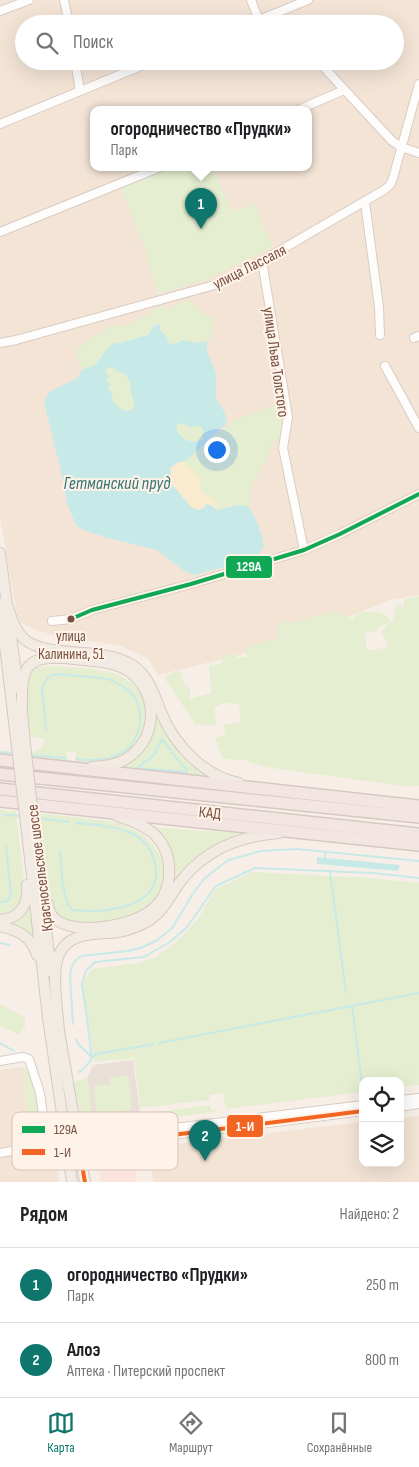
<!DOCTYPE html>
<html lang="ru">
<head>
<meta charset="utf-8">
<style>
	body { margin:0; font-family:"Sofia Sans Condensed",sans-serif; background:#f2f2f2; color:#202124 }
	.controls { position:absolute; right:15px; bottom:15px; display:grid; overflow:hidden; border-radius:10px; box-shadow:0 5px 20px #0002 }
	.controls button { width:45px; height:45px; display:grid; place-items:center; padding:0; border:0; border-bottom:1px solid #e0e0e0; background:#fff; color:#202124; font:25px sans-serif }
	.you { position:absolute; left:216px; top:449px; width:18px; height:18px; margin:-12px; border:4px solid #fff; border-radius:50%; background:#1a73e8; box-shadow:0 0 0 8px #1a73e833 }
	.badge { display:grid; place-items:center; width:32px; height:32px; border-radius:50%; background:#0f766e; color:#fff; font-size:16px; font-weight:700 }
	.pin { position:absolute; translate:-50% -41px; filter:drop-shadow(0 1px 2px #0008) }
	.pin::after { content:''; position:absolute; top:26px; width:18px; height:15px; background:inherit; clip-path:polygon(0 0,100% 0,50% 100%) }
	.popup { position:absolute; left:90px; top:106px; width:222px; height:65px; box-sizing:border-box; display:grid; place-content:center; border-radius:10px; background:#fff; filter:drop-shadow(0 1px 4px #0005); font-size:16px; white-space:nowrap; color:#757577 }
	.popup b { font-size:19px; color:#202124 }
	.popup::after { content:''; position:absolute; left:50%; top:100%; margin-left:-10px; border:10px solid transparent; border-top-color:#fff }
	.list { margin:0; padding:0; list-style:none }
	h2 { display:flex; justify-content:space-between; align-items:center; height:65px; margin:0; padding:0 20px; font-size:21px }
	h2 small { font-size:16px; font-weight:400; color:#757577 }
	.list li { display:grid; grid-template-columns:32px 1fr auto; gap:15px; align-items:center; box-sizing:border-box; height:75px; padding:0 20px; border-top:1px solid #e0e0e0 }
	.list b { display:block; font-size:19px; white-space:nowrap }
	.list p { margin:0; font-size:16px; white-space:nowrap; color:#757577 }
	.list em { font-size:16px; font-style:normal; color:#757577 }
	.icon { flex:none; width:28px; height:28px; fill:none; stroke:currentColor; stroke-width:2; stroke-linecap:round; stroke-linejoin:round }
	.map { position:relative; flex:none; width:419px; height:1182px; overflow:hidden }
	.search { position:absolute; background:#fff; box-shadow:0 5px 20px #0002; left:15px; right:15px; top:15px; height:55px; display:flex; align-items:center; gap:12px; box-sizing:border-box; padding:0 18px; border-radius:28px; color:#757577; font-size:19px }
	.sheet { height:215px; background:#fff }
	nav { display:flex; justify-content:space-around; align-items:center; box-sizing:border-box; height:70px; border-top:1px solid #e0e0e0; background:#fff; font-size:14px; color:#757577 }
	nav a { display:grid; justify-items:center; gap:2px }
	nav .on { color:#0f766e }
	.map>svg:first-child { display:block }
	.residential { fill:#f3e4d6; fill-rule:evenodd }
	.commercial { fill:#fbe4dc }
	.industrial { fill:#eadfd8 }
	.green { fill:#e5eed0 }
	.sand { fill:#fbebce }
	.water { fill:#c7e9e8; fill-rule:evenodd }
	.lines { fill:none; stroke-linecap:round; stroke-linejoin:round }
	.stream { stroke:#c7e9e8; stroke-width:2 }
	.minor-casing { stroke:#d8ccc5; stroke-width:10 }
	.major-casing { stroke:#d6c9c3; stroke-width:12 }
	.highway-casing { stroke:#d6c9c3; stroke-width:14 }
	.minor { stroke:#fefdfb; stroke-width:8 }
	.major { stroke:#f2ebe4; stroke-width:10 }
	.highway { stroke:#f2e5e2; stroke-width:11 }
	.major-bridge-casing { stroke:#d6c9c3; stroke-width:12; stroke-linecap:butt }
	.major-bridge { stroke:#f2ebe4; stroke-width:10 }
	.bus-1-casing { stroke:#fff3e8; stroke-width:8 }
	.bus-2-casing { stroke:#fff3e8; stroke-width:8 }
	.bus-1 { stroke:#10a855; stroke-width:4 }
	.bus-2 { stroke:#f26522; stroke-width:4 }
	.bus-dot { fill:#775145; stroke:#fff3e8; stroke-width:2 }
	.labels { text-anchor:middle; stroke-width:4; stroke-linejoin:round; paint-order:stroke }
	.bus-label { font-size:15px; fill:#775145; stroke:#fff3e8 }
	.street-label { font-size:16px; fill:#775145; stroke:#fff3e8 }
	.water-label { font-size:18px; font-style:italic; fill:#357477; stroke:#fff3e8 }
	.key { fill:#fff3e8; stroke:#d6c2b7; stroke-width:1 }
	.key-label { font-size:14px; fill:#775145 }
	.line-badge { stroke:#fff3e8; stroke-width:2 }
	.badge-label { font-size:14px; text-anchor:middle; font-weight:bold; fill:#fff }
</style>
</head>
<body>
<div class="map">
<svg width="419" height="1182" viewBox="0 0 419 1182">
	<rect width="100%" height="100%" fill="#f7efe7"/>
	<!-- residential -->
	<path class="residential" d="M 0,0 L 419,0 L 419,595 L 390,600 L 279,645 L 158,675 L 148,658 L 118,645 L 62,637 L 38,631 L 21,623 L 17,616 L 0,517 ZM 24,24 L 395,24 L 395,61 L 24,61 ZM 94,110 L 308,110 L 308,168 L 212,168 L 227,202 L 232,211 L 255,204 L 158,294 L 144,246 L 121,187 L 170,168 L 94,168 Z
		M 23,1067 L 29,1140 L 16,1147 L 0,1148 L 0,1070 Z
		M 419,1116 L 419,1182 L 153,1182 L 149,1147 L 363,1122 L 363,1163 L 400,1163 L 400,1118 Z
		M 52,1137 L 60,1182 L 0,1182 L 0,1154 L 27,1150 Z"/>
	<!-- commercial -->
	<path class="commercial" d="M 133,1153 L 137,1182 L 101,1182 L 97,1157 Z"/>
	<!-- industrial -->
	<path class="industrial" d="M 133,1060 L 141,1120 L 96,1125 L 93,1123 L 87,1078 L 93,1065 Z"/>
	<!-- green -->
	<path class="green" d="M 170,168 L 212,168 L 232,211 L 244,208 L 254,203 L 273,247 L 206,280 L 158,294 L 144,246 L 121,187 Z
		M 190,300 L 202,312 L 213,319 L 211,339 L 197,343 L 184,340 L 172,345 L 167,341 L 167,337 L 160,330 L 160,324 L 148,335 L 107,349 L 95,365 L 84,369 C 78,363 75,358 77,349 L 101,332 L 115,325 L 131,325 L 141,316 L 148,315 L 152,310 L 163,306 L 170,309 L 171,306 Z
		M 115,367 L 125,374 L 131,384 L 130,389 L 135,406 C 126,417 120,407 113,402 L 111,391 L 105,381 L 107,374 L 105,371 L 107,368 Z
		M 283,399 L 285,427 L 281,436 L 272,443 L 265,463 L 250,488 L 250,501 L 248,506 L 239,505 L 217,510 L 214,504 L 200,491 L 198,484 L 186,468 L 186,461 L 233,421 L 271,406 Z
		M 183,423 L 189,427 L 200,425 L 203,430 L 202,441 C 190,443 177,439 176,426 L 178,424 Z
		M 419,596 L 419,786 L 410,787 L 265,767 L 243,760 L 224,759 L 221,755 L 215,738 L 225,735 L 224,725 L 241,722 L 239,705 L 228,702 L 214,707 L 217,726 L 195,724 L 165,679 C 168,672 174,672 181,671 C 183,678 182,686 190,688 L 190,699 L 211,693 L 209,665 L 220,664 L 226,654 L 233,653 L 238,658 L 247,657 L 244,649 L 279,637 L 276,630 L 280,622 L 294,623 L 314,616 L 337,611 L 352,620 L 359,612 C 370,612 384,610 390,620 L 389,622 L 377,628 L 376,633 L 368,631 L 365,634 L 367,650 L 375,650 L 377,648 L 380,650 L 383,646 L 385,648 L 388,645 L 384,636 L 381,633 L 393,619 L 395,608 L 399,604 L 404,608 L 404,599 Z
		M 55,666 C 78,668 107,667 126,679 C 148,693 152,718 140,740 C 137,746 132,754 125,757 C 115,761 87,766 76,764 L 76,752 L 67,752 L 67,763 L 33,760 L 32,753 L 42,748 L 45,739 L 29,736 L 25,700 L 29,672 L 36,667 Z
		M 159,719 L 217,779 L 114,771 C 144,759 147,748 155,720 Z
		M 0,810 L 16,811 L 25,891 L 19,909 L 0,916 Z
		M 38,813 L 100,820 L 119,823 L 143,835 L 152,843 L 163,861 L 165,875 L 164,887 L 153,906 L 132,919 L 77,926 L 59,919 L 48,900 Z
		M 148,827 L 253,834 L 240,838 L 172,885 L 171,869 Z
		M 252,872 L 368,878 L 419,883 L 419,1085 L 400,1087 L 400,1081 L 363,1081 L 363,1092 L 226,1109 L 223,1093 L 210,1095 L 209,1100 L 140,1108 L 134,1058 L 95,1062 L 82,989 L 85,979 L 92,969 L 138,963 L 156,957 L 177,941 L 198,919 L 215,890 Z
		M 29,908 L 30,908 L 34,937 L 32,938 L 7,924 L 24,914 Z
		M 0,1004 L 25,1017 L 25,1027 L 20,1034 L 18,1034 L 0,1026 Z
		M 23,1067 L 27,1068 C 34,1079 45,1117 40,1130 C 37,1137 32,1140 26,1144 L 23,1143 L 29,1139 Z
		M 128,1075 L 132,1106 L 131,1107 L 131,1110 L 97,1113 L 94,1088 L 95,1085 L 110,1085 L 110,1078 Z
		M 88,1077 L 92,1119 L 93,1123 L 96,1125 L 141,1120 L 140,1114 L 210,1105 L 211,1110 L 215,1109 L 215,1112 L 89,1128 L 89,1134 L 81,1127 L 83,1121 L 81,1122 L 74,1082 Z"/>
	<!-- sand -->
	<path class="sand" d="M 186,461 L 186,468 L 192,469 L 200,477 C 197,489 202,495 214,498 L 217,510 L 205,504 L 205,507 L 199,510 L 191,507 L 169,481 L 171,473 L 170,468 L 179,462 Z"/>
	<!-- water -->
	<path class="water" d="M 160,324 L 160,330 L 167,337 L 167,341 L 172,345 L 184,340 L 197,343 L 207,341 L 207,351 L 216,373 L 216,398 L 225,413 L 227,423 L 186,461 L 179,462 L 170,468 L 171,473 L 169,481 L 191,507 L 199,510 L 205,507 L 205,504 L 211,505 L 217,510 L 239,505 L 248,506 C 257,519 261,531 264,547 L 258,555 L 248,560 L 195,575 L 184,571 L 157,550 L 108,538 L 83,530 L 76,525 L 67,504 L 62,475 L 44,402 L 49,392 L 76,379 L 82,370 L 95,365 L 107,349 L 114,343 L 121,343 L 148,335 L 152,330 L 154,325 ZM 114,367 L 117,371 L 125,374 L 131,384 L 130,389 L 135,406 C 126,417 120,407 113,402 L 111,391 L 108,389 L 110,384 L 106,381 L 109,376 L 105,371 L 107,368 ZM 183,423 L 189,427 L 200,426 L 203,430 L 202,441 C 189,444 178,438 176,426 L 178,424 Z
		M 317,857 L 400,865 L 398,871 L 317,864 Z"/>
	<g class="lines">
		<!-- stream -->
		<path class="stream" d="M 46,730 L 42,688 L 49,676 L 57,674 C 71,676 99,676 111,680 C 119,684 128,688 133,695 C 145,711 141,740 124,751 C 110,761 92,761 76,759
			M 162,739 L 180,763 L 187,769 L 186,772 L 137,768 L 154,755 Z
			M 0,752 L 14,753
			M 29,755 L 66,758
			M 4,815 L 22,816
			M 37,818 L 69,822
			M 60,851 C 62,867 61,899 72,910 C 102,914 165,908 155,864 C 152,850 146,841 133,834 C 116,826 96,825 77,823
			M 325,857 L 325,852
			M 330,872 L 346,992
			M 0,902 L 4,902 L 9,900 L 11,895 L 6,846
			M 0,943 L 10,945
			M 352,1006 L 362,1086
			M 73,1024 L 70,977 C 70,968 73,961 81,956 L 128,951 L 140,948 L 156,941 L 172,928 L 194,892 L 205,878 L 228,860 L 247,855 L 261,851 L 297,849 L 419,861
			M 76,1039 L 78,1044 L 92,1057
			M 0,1043 L 14,1051
			M 159,1043 L 419,993
			M 92,1057 L 82,984 L 86,971 L 95,962 L 144,957 L 170,942 L 187,927 L 216,886 L 255,868 L 373,873 L 419,878
			M 79,1072 C 88,1068 89,1059 96,1054 L 154,1044"/>
		<!-- minor casing -->
		<g class="minor-casing">
			<path id="minor" d="M 64,0 L 69,24
				M 251,0 L 259,20
				M 0,11 L 29,0
				M 275,14 L 284,24
				M 249,24 L 308,0
				M 75,61 L 80,91
				M 318,61 L 392,141 L 401,147 L 419,153
				M 298,110 L 344,90
				M 0,124 L 153,61
				M 365,202 L 379,307 L 380,335
				M 0,232 L 158,168
				M 262,261 L 288,417 L 283,448 L 304,550
				M 414,338 L 419,336
				M 0,343 L 16,340 L 218,284 L 262,261 L 384,190 L 390,185 L 393,178 L 419,84
				M 385,366 L 419,428
				M 52,621 L 71,619 L 92,610 L 191,584 L 304,550 L 340,534 L 419,494
				M 0,1061 L 23,1057 L 29,1059 L 40,1093 L 45,1129 C 39,1149 17,1150 0,1153
				M 400,1100 L 419,1098
				M 400,1107 L 419,1104
				M 75,1127 L 85,1136 L 92,1138 L 363,1105
				M 82,1162 L 86,1150 L 93,1145 L 363,1111"/>
		</g>
		<!-- major casing -->
		<g class="major-casing">
			<path id="major" d="M 0,553 L 18,688
				M 0,604 L 17,747
				M 8,607 C 11,618 15,630 23,638 C 46,660 102,645 132,665 C 149,676 154,694 161,712 C 174,745 204,776 239,783
				M 22,713 L 25,744
				M 22,719 C 22,671 18,652 75,659 C 92,661 112,661 127,670 C 158,690 159,736 129,757 C 118,765 105,766 92,767
				M 27,832 L 48,1018 L 72,1182
				M 35,834 L 51,971
				M 48,904 C 49,909 51,915 54,918 C 74,937 137,926 155,907 C 174,888 174,854 155,835 C 145,825 130,820 117,816
				M 0,920 C 20,919 29,904 27,885
				M 0,926 C 18,930 31,936 37,955
				M 58,1025 L 85,1182
				M 59,1031 C 58,1009 49,966 62,949 C 74,931 99,935 118,932 C 129,930 140,926 150,920 C 163,911 169,898 178,885 C 202,851 238,836 279,833"/>
		</g>
		<!-- highway casing -->
		<g class="highway-casing">
			<path id="highway" d="M 0,760 L 419,806
				M 0,774 L 419,817
				M 0,789 L 419,834
				M 0,801 L 419,845"/>
		</g>
		<!-- minor -->
		<use href="#minor" class="minor"/>
		<!-- major -->
		<use href="#major" class="major"/>
		<!-- highway -->
		<use href="#highway" class="highway"/>
		<!-- major-bridge casing -->
		<g class="major-bridge-casing">
			<path id="major-bridge" d="M 25,744 L 35,834
				M 17,747 L 27,832"/>
		</g>
		<!-- major-bridge -->
		<use href="#major-bridge" class="major-bridge"/>
		<!-- bus-1 casing -->
		<g class="bus-1-casing">
			<path id="bus-1" d="M 71,619 L 92,610 L 191,584 L 304,550 L 340,534 L 419,494"/>
		</g>
		<!-- bus-2 casing -->
		<g class="bus-2-casing">
			<path id="bus-2" d="M 85,1182 C 82,1168 80,1154 93,1145 L 363,1111"/>
		</g>
		<!-- bus-1 -->
		<use href="#bus-1" class="bus-1"/>
		<!-- bus-2 -->
		<use href="#bus-2" class="bus-2"/>
	</g>
	<!-- markers -->
	<circle class="bus-dot" cx="71" cy="619" r="4.5"/>
	<g class="labels">
		<!-- bus labels -->
		<g class="bus-label">
			<text x="71" y="641">улица<tspan x="71" dy="18">Калинина, 51</tspan></text>
		</g>
		<!-- street labels -->
		<g class="street-label">
			<text transform="translate(249 266) rotate(-27)" y="6">улица Лассаля</text>
			<text transform="translate(277 362) rotate(82)" y="6">улица Льва Толстого</text>
			<text transform="translate(210 812) rotate(6)" y="6">КАД</text>
			<text transform="translate(39 868) rotate(-97)" y="6">Красносельское шоссе</text>
		</g>
		<!-- water labels -->
		<g class="water-label">
			<text x="117" y="489">Гетманский пруд</text>
		</g>
	</g>
	<!-- legend -->
	<rect x="12" y="1112" width="166" height="58" rx="8" class="key"/>
	<rect x="22" y="1126" width="23" height="7" fill="#10a855"/>
	<rect x="22" y="1149" width="23" height="6" fill="#f26522"/>
	<g class="key-label">
		<text x="54" y="1134">129А</text>
		<text x="54" y="1157">1-И</text>
	</g>
	<g class="line-badge">
		<rect x="225" y="555" width="48" height="24" rx="5" fill="#10a855"/>
		<rect x="226" y="1114" width="38" height="24" rx="5" fill="#f26522"/>
	</g>
	<g class="badge-label">
		<text x="249" y="571">129А</text>
		<text x="245" y="1131">1-И</text>
	</g>
</svg>
<div class="controls">
<button><svg class="icon" aria-label="locate" viewBox="0 0 24 24"><circle cx="12" cy="12" r="6"/><path d="M12 2v4M12 18v4M2 12h4M18 12h4"/></svg></button>
<button><svg class="icon" aria-label="layers" viewBox="0 0 24 24"><path d="M12 4l9 5-9 5-9-5zM3 14l9 5 9-5"/></svg></button>
</div>
<div class="you"></div>
<div class="pin badge" style="left:201px;top:229px">1</div>
<div class="popup"><b>огородничество «Прудки»</b>Парк</div>
<div class="pin badge" style="left:205px;top:1161px">2</div>
<div class="search"><svg class="icon" aria-label="search" viewBox="0 0 24 24"><circle cx="10" cy="10" r="6"/><path d="M15 15l6 6"/></svg>Поиск</div>
</div>
<section class="sheet">
<h2>Рядом<small>Найдено: 2</small></h2>
<ul class="list">
<li><span class="badge">1</span><div><b>огородничество «Прудки»</b><p>Парк</p></div><em>250 m</em></li>
<li><span class="badge">2</span><div><b>Алоэ</b><p>Аптека · Питерский проспект</p></div><em>800 m</em></li>
</ul>
</section>
<nav>
<a class="on"><svg class="icon" aria-label="map" viewBox="0 0 24 24"><path d="M3 6l6-2 6 2 6-2v14l-6 2-6-2-6 2zM9 4v14M15 6v14"/></svg>Карта</a>
<a><svg class="icon" aria-label="directions" viewBox="0 0 24 24"><path d="M12 3l9 9-9 9-9-9zM9 14v-3h6M13 9l2 2-2 2"/></svg>Маршрут</a>
<a><svg class="icon" aria-label="saved" viewBox="0 0 24 24"><path d="M7 4h10v16l-5-4-5 4z"/></svg>Сохранённые</a>
</nav>
</body>
</html>
